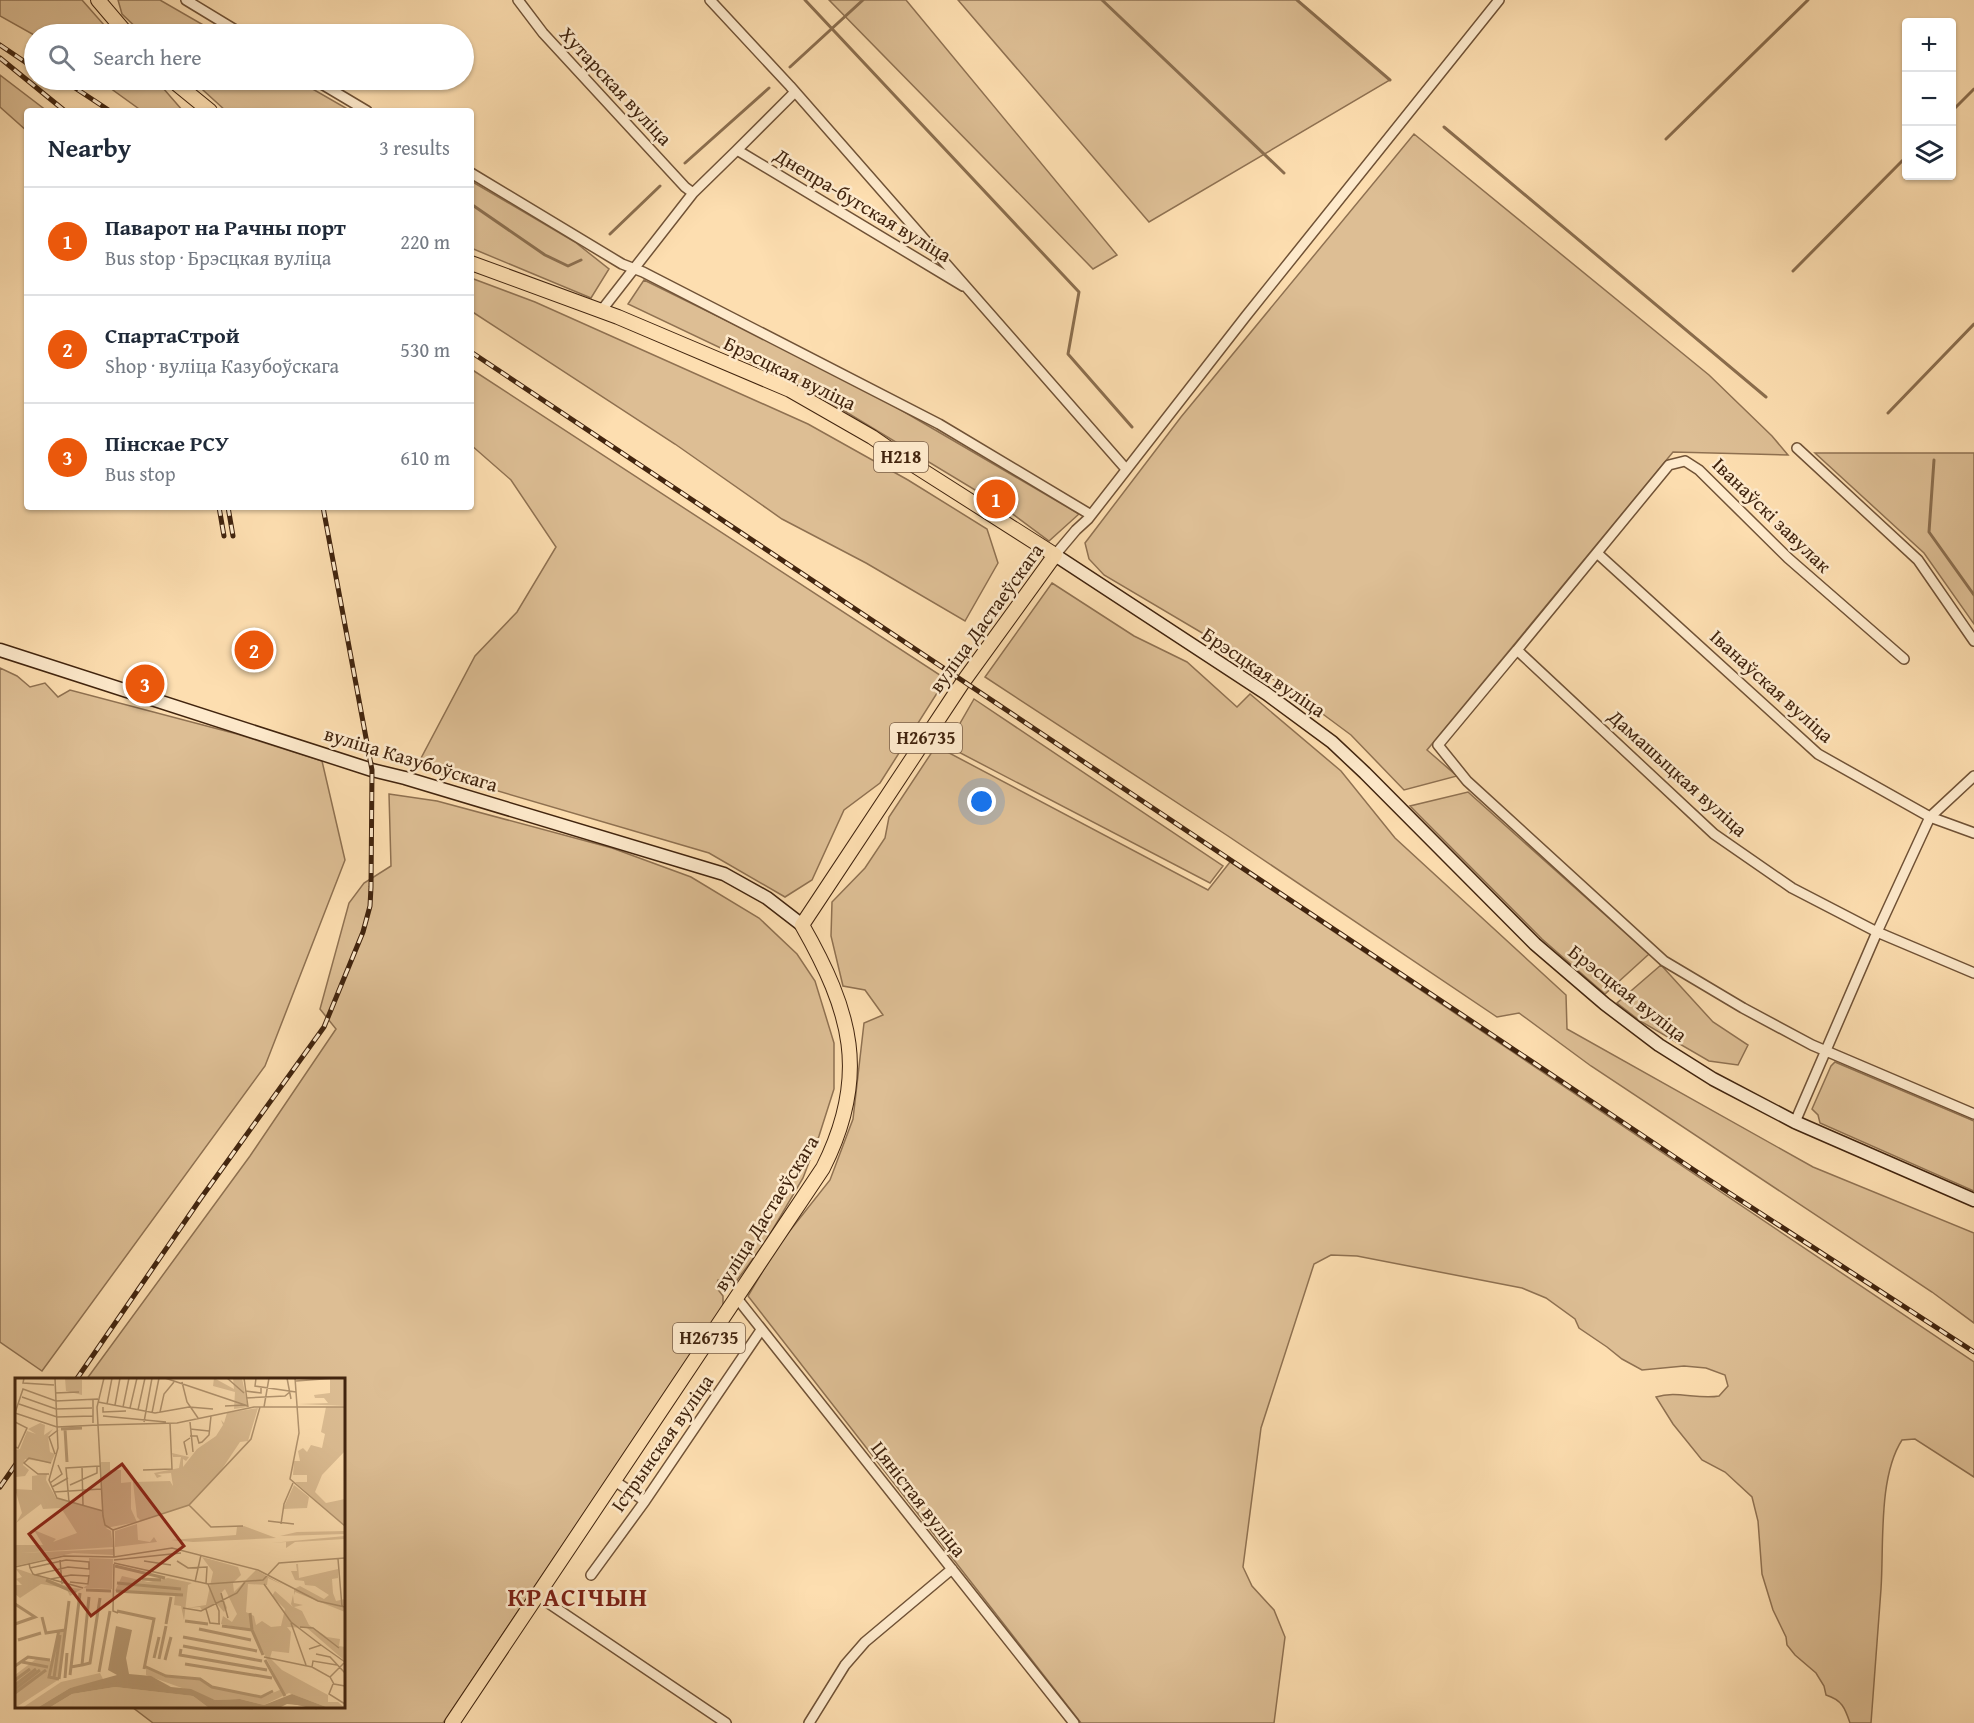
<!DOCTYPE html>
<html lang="en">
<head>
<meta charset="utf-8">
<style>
	body { margin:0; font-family:"Gentium Book Plus",serif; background:#f6f6f7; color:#1f2937 }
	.controls { position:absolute; right:18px; top:18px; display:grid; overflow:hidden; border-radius:6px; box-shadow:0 2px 4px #0004 }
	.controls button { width:54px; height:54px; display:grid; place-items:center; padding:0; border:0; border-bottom:2px solid #e0e1e3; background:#fff; color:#1f2937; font:30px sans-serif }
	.you { position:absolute; left:982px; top:802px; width:21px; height:21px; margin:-15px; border:4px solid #fff; border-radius:50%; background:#1a73e8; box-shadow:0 0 0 9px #1a73e833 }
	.badge { display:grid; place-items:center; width:39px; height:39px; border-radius:50%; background:#ea580c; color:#fff; font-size:20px; font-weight:700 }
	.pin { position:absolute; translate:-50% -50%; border:3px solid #fff; box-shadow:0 2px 6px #0006 }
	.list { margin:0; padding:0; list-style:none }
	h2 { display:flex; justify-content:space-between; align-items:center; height:78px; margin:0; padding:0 24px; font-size:26px }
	h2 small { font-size:20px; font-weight:400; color:#747a83 }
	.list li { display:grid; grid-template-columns:39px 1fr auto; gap:18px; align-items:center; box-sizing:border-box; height:108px; padding:0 24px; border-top:2px solid #e0e1e3 }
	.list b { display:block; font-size:22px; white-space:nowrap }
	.list p { margin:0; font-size:20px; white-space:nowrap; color:#747a83 }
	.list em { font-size:20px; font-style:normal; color:#747a83 }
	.icon { flex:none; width:33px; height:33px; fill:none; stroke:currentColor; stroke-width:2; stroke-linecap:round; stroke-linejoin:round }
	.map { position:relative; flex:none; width:1974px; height:1723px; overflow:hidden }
	.search { position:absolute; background:#fff; box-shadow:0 2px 4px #0004; left:24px; top:24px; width:450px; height:66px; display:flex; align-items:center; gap:15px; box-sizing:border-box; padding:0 21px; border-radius:33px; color:#747a83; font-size:22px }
	.panel { position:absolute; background:#fff; box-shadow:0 2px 4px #0004; left:24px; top:108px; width:450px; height:402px; border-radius:6px }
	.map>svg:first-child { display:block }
	.green { fill:#ddbe94; stroke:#8f7151; stroke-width:1.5 }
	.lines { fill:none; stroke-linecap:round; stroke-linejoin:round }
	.stream { stroke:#8b6e4e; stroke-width:3 }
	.street-casing { stroke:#705236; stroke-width:12 }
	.secondary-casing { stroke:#41240e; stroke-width:15 }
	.primary-casing { stroke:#41240e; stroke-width:16 }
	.street { stroke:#feeacc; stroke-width:9 }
	.secondary { stroke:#feeacc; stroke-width:12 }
	.primary { stroke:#fddeb0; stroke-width:14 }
	.rail-casing { stroke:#41240e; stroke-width:5 }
	.rail { stroke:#feeacc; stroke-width:3; stroke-dasharray:9; stroke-linecap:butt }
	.labels { text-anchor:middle; stroke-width:5; stroke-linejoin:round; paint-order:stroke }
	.shield { fill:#feeacc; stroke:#7a5f47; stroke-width:1.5 }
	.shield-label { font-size:18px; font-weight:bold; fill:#41240e }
	.street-label { font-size:20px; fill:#41240e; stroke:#feeacc }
	.district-label { font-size:26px; font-weight:bold; letter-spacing:1.5px; fill:#7a1f14; stroke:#feeacc }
	.inset-river { fill:none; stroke:#bd9f79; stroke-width:3 }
	.inset-road { fill:none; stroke:#b2946f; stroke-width:1.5 }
	.view { fill:#8f2418; fill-opacity:0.15; stroke:#8f2418; stroke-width:3 }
	.inset-edge { fill:none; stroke:#41240e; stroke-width:3 }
</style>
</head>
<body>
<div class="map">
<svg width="1974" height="1723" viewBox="0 0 1974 1723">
	<rect width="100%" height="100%" fill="#fddeb0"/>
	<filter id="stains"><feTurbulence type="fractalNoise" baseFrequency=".00333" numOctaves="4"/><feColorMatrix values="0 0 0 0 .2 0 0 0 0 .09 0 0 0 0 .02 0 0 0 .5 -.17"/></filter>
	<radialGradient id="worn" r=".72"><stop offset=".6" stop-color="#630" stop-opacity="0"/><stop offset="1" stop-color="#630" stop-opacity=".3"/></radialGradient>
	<!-- green -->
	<path class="green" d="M 0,0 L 82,0 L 112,34 L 34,35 L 0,16 Z
		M 118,0 L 160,0 L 219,34 L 143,34 L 122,14 Z
		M 829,0 L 906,0 L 1117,255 L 1093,269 Z
		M 958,0 L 1297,0 L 1390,80 L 1149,222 Z
		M 0,75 L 47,111 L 27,111 L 27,131 L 0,107 Z
		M 99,80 L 156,80 L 183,111 L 142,111 Z
		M 192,80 L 297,80 L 351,111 L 226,111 Z
		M 1414,134 L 1709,375 L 1772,436 L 1788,455 L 1673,452 L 1427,750 L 1457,776 L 1404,790 L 1351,735 L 1316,709 L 1236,653 L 1104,575 L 1089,559 L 1085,543 L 1181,417 Z
		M 471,181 L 575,242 L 609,269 L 591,298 L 471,248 Z
		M 471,278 L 535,302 L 808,424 L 908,480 L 987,529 L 998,563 L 965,621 L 866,563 L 782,519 L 675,444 L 471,311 Z
		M 644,280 L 865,389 L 1079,514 L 1049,541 L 1010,512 L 1005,498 L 992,493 L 980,493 L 813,392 L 628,304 Z
		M 471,369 L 946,679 L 880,783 L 844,810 L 812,880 L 785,897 L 709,853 L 440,774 L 419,762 L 475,656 L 517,612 L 556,547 L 511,480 L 471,445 Z
		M 1815,453 L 1974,453 L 1974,624 L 1924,553 Z
		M 1052,583 L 1134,636 L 1187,662 L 1237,707 L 1250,694 L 1341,771 L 1395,838 L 1566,995 L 1567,1029 L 1813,1167 L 1974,1233 L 1974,1323 L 1932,1292 L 1591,1066 L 1519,1013 L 1497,1017 L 1228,836 L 985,677 Z
		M 0,668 L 17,676 L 30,687 L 45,683 L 58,697 L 70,690 L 237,734 L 322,761 L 345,860 L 265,1066 L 42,1371 L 0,1342 Z
		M 974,699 L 1223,866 L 1210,883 L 947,746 Z
		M 936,746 L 1208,890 L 1230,862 L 1974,1362 L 1974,1477 L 1915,1439 L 1902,1440 C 1878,1477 1884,1546 1881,1589 C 1878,1634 1874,1678 1871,1723 L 1850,1723 C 1845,1708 1842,1700 1826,1695 L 1824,1686 L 1816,1673 L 1795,1655 L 1787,1645 L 1786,1637 L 1773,1610 L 1762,1574 L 1758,1521 L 1752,1497 L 1725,1472 L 1702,1460 L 1673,1424 L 1656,1397 C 1676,1390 1698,1400 1719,1396 L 1728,1386 L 1725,1375 L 1706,1368 L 1684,1366 L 1642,1370 L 1622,1359 L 1607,1347 L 1579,1328 L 1575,1319 L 1546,1298 L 1522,1288 L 1357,1256 L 1331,1255 L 1314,1264 L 1261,1428 L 1243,1567 L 1252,1586 L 1274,1610 L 1285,1637 L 1274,1723 L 1081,1723 L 748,1296 L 777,1247 L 830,1180 L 853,1119 L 864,1023 L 883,1015 L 865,990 L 843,986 L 831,936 L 832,902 L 865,868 L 885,838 L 889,817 Z
		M 1468,792 L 1649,954 L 1605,994 L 1542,939 L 1410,806 Z
		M 389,794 L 437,801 L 612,848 L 691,877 L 759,918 L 797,954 L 815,981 L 834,1043 L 834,1089 L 819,1136 L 803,1178 L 766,1241 L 735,1283 L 718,1280 L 716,1287 L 723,1296 L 723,1307 L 443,1723 L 153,1723 L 132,1707 L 344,1706 L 344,1380 L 86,1380 L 250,1156 L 336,1029 L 320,1009 L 349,903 L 364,883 L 391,866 Z
		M 1661,965 L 1713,1022 L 1748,1045 L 1738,1065 L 1709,1061 L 1640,1021 L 1617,1003 Z
		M 1835,1062 L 1974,1121 L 1974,1191 L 1820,1123 L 1818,1115 L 1812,1109 L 1831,1066 Z"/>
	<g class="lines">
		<!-- stream -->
		<path class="stream" d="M 805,0 L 1079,292 L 1068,354 L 1132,427
			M 1102,0 L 1284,173
			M 1297,0 L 1390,80
			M 790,67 L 863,0
			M 1952,111 L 1974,89
			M 1444,127 L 1766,397
			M 1666,139 L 1808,0
			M 685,163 L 769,88
			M 471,204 L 545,255 L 568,266 L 581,260
			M 610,234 L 660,186
			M 1793,271 L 1906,157
			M 1888,413 L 1974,324
			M 1934,460 L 1929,532 L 1974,595"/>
		<!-- street casing -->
		<g class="street-casing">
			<path id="street" d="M 186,0 L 242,34
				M 518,0 L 543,33 L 685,187 L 693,193
				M 710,0 L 790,86 L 1126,469
				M 315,80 L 367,111
				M 737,150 L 795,92
				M 471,173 L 622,264 L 643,272 L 939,424 L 1091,515
				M 601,311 L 693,193 L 737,150 L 963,286
				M 1797,448 L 1918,560 L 1974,641
				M 1597,553 L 1818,754 L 1930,817 L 1974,833
				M 1055,555 L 1076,530 L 1088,519 L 1246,316 L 1499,0
				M 1517,650 L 1669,465 L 1685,461 L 1699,470 L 1788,558 L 1904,659
				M 1974,973 L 1877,932 L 1792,888 L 1714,834 L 1517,650 L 1438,745 L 1467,781 L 1664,961 L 1743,1008 L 1812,1045 L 1974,1114
				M 1795,1122 L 1877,932 L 1930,817 L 1974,776
				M 736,1297 L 1074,1723
				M 613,1480 L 645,1501
				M 591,1575 L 645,1501 L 761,1330
				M 538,1596 L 726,1723
				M 809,1723 L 845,1665 L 865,1642 L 952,1569"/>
		</g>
		<!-- secondary casing -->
		<g class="secondary-casing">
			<path id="secondary" d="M 1055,555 L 1267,694 L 1332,742 L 1365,773 L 1535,944 L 1605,1004 L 1659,1045 L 1713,1079 L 1795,1122 L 1974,1200
				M 0,650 L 372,770 L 405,778 L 724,874 L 767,898 L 802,925"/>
		</g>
		<!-- primary casing -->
		<g class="primary-casing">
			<path id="primary" d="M 98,0 L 127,34
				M 172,80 L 210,111
				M 452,1723 L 823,1168 C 870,1075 851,1011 802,925 L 963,682 L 1055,555 L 898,455 L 872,437 L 790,390 L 618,317 L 471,263"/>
		</g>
		<!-- street -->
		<use href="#street" class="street"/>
		<!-- secondary -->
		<use href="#secondary" class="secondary"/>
		<!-- primary -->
		<use href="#primary" class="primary"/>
		<!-- rail casing -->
		<g class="rail-casing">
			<path id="rail" d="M 0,45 L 34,68
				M 0,58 L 65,111
				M 63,80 L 110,111
				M 471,352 L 1694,1170 L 1974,1352
				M 219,507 L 224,536
				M 228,507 L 233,536
				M 76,1380 L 201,1198 L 324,1027 L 363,932 L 370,906 L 371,887 L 372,770 L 323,507
				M 0,1487 L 16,1464"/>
		</g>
		<!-- rail -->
		<use href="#rail" class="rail"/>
	</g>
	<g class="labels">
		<!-- shield labels -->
		<g class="shield">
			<rect x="874" y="442" width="54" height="30" rx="4.5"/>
			<rect x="890" y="723" width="72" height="30" rx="4.5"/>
			<rect x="673" y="1323" width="72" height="30" rx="4.5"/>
		</g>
		<g class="shield-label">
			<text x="901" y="463">Н218</text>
			<text x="926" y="744">Н26735</text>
			<text x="709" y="1344">Н26735</text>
		</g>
		<!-- street labels -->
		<g class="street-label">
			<text transform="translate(616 86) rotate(47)" y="7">Хутарская вуліца</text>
			<text transform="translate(863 205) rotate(31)" y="7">Днепра-бугская вуліца</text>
			<text transform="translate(790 373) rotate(26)" y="7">Брэсцкая вуліца</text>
			<text transform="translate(1772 515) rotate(44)" y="7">Іванаўскі завулак</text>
			<text transform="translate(986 618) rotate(-54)" y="7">вуліца Дастаеўскага</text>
			<text transform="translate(1264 672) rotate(34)" y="7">Брэсцкая вуліца</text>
			<text transform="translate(1772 686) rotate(42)" y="7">Іванаўская вуліца</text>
			<text transform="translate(411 759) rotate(17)" y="7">вуліца Казубоўскага</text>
			<text transform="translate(1678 773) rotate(42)" y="7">Дамашыцкая вуліца</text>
			<text transform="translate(1628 993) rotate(38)" y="7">Брэсцкая вуліца</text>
			<text transform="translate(766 1213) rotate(-58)" y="7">вуліца Дастаеўскага</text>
			<text transform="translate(662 1443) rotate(-55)" y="7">Істрынская вуліца</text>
			<text transform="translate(919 1499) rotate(52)" y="7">Цяністая вуліца</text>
		</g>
		<!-- district labels -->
		<g class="district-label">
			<text x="578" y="1606">КРАСІЧЫН</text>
		</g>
	</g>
	<!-- overview -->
	<g transform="translate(15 1378)">
		<rect width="330" height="330" fill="#fddeb0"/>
		<path d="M 50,0 L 67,2 L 67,17 L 51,13 ZM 199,0 L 219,11 L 218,0 L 227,0 L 233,29 L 219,31 L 220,14 L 198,8 ZM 330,0 L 330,28 L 283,26 L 313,25 L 309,20 L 300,20 L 299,17 L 315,15 L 315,1 ZM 311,29 L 330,29 L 330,73 L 307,97 L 300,114 L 311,125 L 330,121 L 330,148 L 280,104 L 292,104 L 292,97 L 278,97 L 279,83 L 285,83 L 283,73 L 288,70 L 292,74 L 296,67 L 307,70 L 310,56 L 306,54 ZM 243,30 L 233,63 L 225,64 L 205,94 L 174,127 L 126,143 L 122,139 L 118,104 L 155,103 L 158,108 L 156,95 L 142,96 L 147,98 L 142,100 L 139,95 L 164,90 L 166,79 L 158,79 L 157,75 L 174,79 L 171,83 L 168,81 L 168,89 L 182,71 L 201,58 L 208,47 L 206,42 L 209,45 L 212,35 ZM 25,45 L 30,47 L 29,57 L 38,51 L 33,58 L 35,74 L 40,76 L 36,85 L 10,81 L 8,87 L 14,92 L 10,98 L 1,99 L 1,110 L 0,72 L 5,71 L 12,53 L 21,56 L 13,51 ZM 86,84 L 95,84 L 95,92 L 106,92 L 106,105 L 116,104 L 116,131 L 122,144 L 91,150 L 96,153 L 98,169 L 4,175 L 98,171 L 98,177 L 58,175 L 0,188 L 0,167 L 28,167 L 19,152 L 41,161 L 38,164 L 62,155 L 46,130 L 28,131 L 26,126 L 1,145 L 7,135 L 0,111 L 17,112 L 17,98 L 32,96 L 31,102 L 41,120 L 87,133 ZM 279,107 L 294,119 L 292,130 L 268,131 ZM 122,146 L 123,162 L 135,164 L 139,159 L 142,164 L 100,169 L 100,153 ZM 229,148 L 261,160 L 178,164 L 156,162 L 221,157 L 222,149 ZM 330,153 L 330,156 L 265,158 L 282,154 ZM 330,158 L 330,161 L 280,164 L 271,170 L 271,164 L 256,165 ZM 187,179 L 223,189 L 226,197 L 218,205 L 219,214 L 241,192 L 268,207 L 253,200 L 252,207 L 233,206 L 231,234 L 239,238 L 241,247 L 247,243 L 256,249 L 266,248 L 270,231 L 257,218 L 260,213 L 278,229 L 276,226 L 278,217 L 279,225 L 288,227 L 279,229 L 287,233 L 294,247 L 312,259 L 325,261 L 324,268 L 330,269 L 330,283 L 292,250 L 272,249 L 276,254 L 274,275 L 257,273 L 255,280 L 267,292 L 313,317 L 313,324 L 323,324 L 330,330 L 314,330 L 274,315 L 249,327 L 225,321 L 200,322 L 131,297 L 131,290 L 150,299 L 185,302 L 196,309 L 246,320 L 267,311 L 237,252 L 206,246 L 208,238 L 217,244 L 222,236 L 210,211 L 206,215 L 212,230 L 209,234 L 202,226 L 187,232 L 185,229 L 172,230 L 191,227 L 198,194 ZM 74,180 L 98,181 L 97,211 L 68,210 L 74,206 ZM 281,186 L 283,186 L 284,200 L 323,191 L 323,200 L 317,201 L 318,215 L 321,223 L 330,221 L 330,234 L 280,214 L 279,217 L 279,211 L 285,208 L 309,221 L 314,217 L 300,208 L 290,207 L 289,203 L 280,202 L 276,193 L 282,193 ZM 0,190 L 58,210 L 67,211 L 55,218 L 51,210 L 26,206 L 5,220 L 0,216 L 0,207 L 7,207 L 1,201 L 7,199 ZM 107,198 L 133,204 L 153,200 L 177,205 L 173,207 L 169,242 L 166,228 L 159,227 L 160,217 L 100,213 ZM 44,252 L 50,252 L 44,301 L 35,298 ZM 21,281 L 36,283 L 33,299 L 43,302 L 0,330 L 0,297 ZM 85,295 L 89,303 L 55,310 L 22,330 L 7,330 L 46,304 ZM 100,309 L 178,318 L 194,330 L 34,330 L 57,316 Z" fill="#ddbe94"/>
		<path d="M 101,248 L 117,252 L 111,280 L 114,296 L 136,298 L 156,309 L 176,311 L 200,322 L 225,321 L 249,327 L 277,316 L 314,330 L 272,326 L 264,330 L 194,330 L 178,318 L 100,309 L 57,316 L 34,330 L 22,330 L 55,310 L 102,297 L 93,292 Z" fill="#bd9f79"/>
		<path class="inset-river" d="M 46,51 L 67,50M 50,51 L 52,84M 100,188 L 150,200M 127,201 L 146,202M 31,202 L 61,215M 102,205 L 166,211M 71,212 L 96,213M 101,213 L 168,217M 0,226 L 20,239 L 0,246M 102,233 L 139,241 L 129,291M 235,235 L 237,252 L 248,277M 27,239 L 31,255 L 50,252M 170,243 L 193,246M 151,246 L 156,219M 207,248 L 237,252M 184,251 L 236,262M 44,252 L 34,299 L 44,301M 168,259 L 242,273M 3,262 L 26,255M 168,268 L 247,283M 166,271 L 165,277 L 252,292M 139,280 L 144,259M 144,281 L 151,248M 150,282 L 156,259M 250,282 L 270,318M 7,284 L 33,289M 170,286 L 257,300M 67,287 L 75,285 L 85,220M 0,288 L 13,279 L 35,282M 129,288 L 151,298 L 185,301 L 197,309 L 246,319 L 258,313M 56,289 L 67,287 L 74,219M 84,294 L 95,233M 55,297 L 65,215M 39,300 L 45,257M 50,300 L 52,275M 44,301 L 54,223M 0,302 L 15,291M 0,307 L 21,291M 0,311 L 25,292M 0,315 L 31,292M 29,330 L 58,313 L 116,304 L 175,315 L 204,328 L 238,330M 257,330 L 272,323 L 302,330"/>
		<path class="inset-road" d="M 9,0 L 8,5 L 39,7M 40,0 L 43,70 L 34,102 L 42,120 L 88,133M 89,0 L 82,29 L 88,138 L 90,147 L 98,152 L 99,179M 150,0 L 233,28M 212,0 L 229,15M 229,0 L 233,29M 241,0 L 240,8 L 281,14M 272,0 L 276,21M 280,0 L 284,55 L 275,101 L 330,148M 281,3 L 321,0M 167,4 L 172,24 L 183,40M 230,13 L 246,15 L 246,10M 40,15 L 64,14M 7,19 L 41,31 L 77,30M 231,20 L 270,18 L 276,13M 78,21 L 78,45M 83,24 L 140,35 L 174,29 L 198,31M 4,26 L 42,39 L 78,38M 92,26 L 97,0M 100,27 L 105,0M 210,28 L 230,27M 88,29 L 88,34 L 111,33M 108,29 L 114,0M 249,29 L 254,0M 115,30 L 122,0M 123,32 L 130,0M 145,34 L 149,16 L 159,4M 0,35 L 8,11 L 41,23 L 83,21M 0,35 L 42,49 L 83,47M 137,35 L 144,0M 88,38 L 151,44M 0,44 L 12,50 L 3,70 L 0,69M 129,44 L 137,0M 175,44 L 178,74M 83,47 L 162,45 L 239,29 L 330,29M 175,51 L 194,53M 175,58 L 182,58 L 184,65 L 187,64 L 194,57 L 196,38M 40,76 L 34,59 L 43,52M 172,77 L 169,64 L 175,60M 67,89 L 68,127M 128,92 L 157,91 L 155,46M 34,96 L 23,96 L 9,85 L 14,80 L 36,85M 35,105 L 47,96 L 43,87M 55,107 L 82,95 L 82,88M 37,109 L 53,100M 39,114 L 86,111M 54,124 L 51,90 L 85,88M 174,127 L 196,149 L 228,148M 253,143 L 279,146M 266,146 L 269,126 L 278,105M 98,152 L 174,127 L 236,61 L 245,29M 323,181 L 327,229M 45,182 L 47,206M 99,182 L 166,175M 129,183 L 156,187M 162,183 L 173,190 L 192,189 L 191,206M 14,185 L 15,190 L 18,196 L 20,197 L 53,189 L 74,191 L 74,184 L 51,182 L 15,190M 99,185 L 193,206 L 248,202 L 264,185 L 330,180M 99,186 L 98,233 L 103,235M 0,189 L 49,178 L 99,179 L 157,170 L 243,192 L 303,223 L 330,229M 21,197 L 68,210M 36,201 L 56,197 L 74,198M 55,204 L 73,206 L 74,197M 180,204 L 186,177M 193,206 L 204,233 L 204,246M 249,206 L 276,244 L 306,267M 206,215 L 213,240M 168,230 L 186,233 L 222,215 L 230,204M 191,231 L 195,245 L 205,246M 276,245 L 291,287M 285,249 L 298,250 L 324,270M 294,271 L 306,267 L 330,284M 301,276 L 315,279 L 330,295M 249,279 L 297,289 L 315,299 L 319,306 L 330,308M 297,289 L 298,283 L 322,287M 315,299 L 330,284M 318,306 L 314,316 L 330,326"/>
		<path class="view" d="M 107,86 L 169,168 L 76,238 L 14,156 Z"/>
		<rect width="330" height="330" class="inset-edge"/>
	</g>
	<rect width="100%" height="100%" filter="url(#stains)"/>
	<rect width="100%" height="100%" fill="url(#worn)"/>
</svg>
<div class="controls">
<button>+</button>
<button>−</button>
<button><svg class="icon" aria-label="layers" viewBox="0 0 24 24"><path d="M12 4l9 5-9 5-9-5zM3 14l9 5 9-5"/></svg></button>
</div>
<div class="you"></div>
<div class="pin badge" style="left:996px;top:499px">1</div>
<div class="pin badge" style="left:254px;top:650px">2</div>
<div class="pin badge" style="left:145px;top:684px">3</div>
<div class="search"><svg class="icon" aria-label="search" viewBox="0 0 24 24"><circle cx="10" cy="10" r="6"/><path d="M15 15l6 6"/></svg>Search here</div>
<section class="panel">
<h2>Nearby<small>3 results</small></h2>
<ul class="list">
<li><span class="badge">1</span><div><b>Паварот на Рачны порт</b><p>Bus stop · Брэсцкая вуліца</p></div><em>220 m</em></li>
<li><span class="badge">2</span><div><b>СпартаСтрой</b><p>Shop · вуліца Казубоўскага</p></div><em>530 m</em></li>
<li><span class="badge">3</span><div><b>Пінскае РСУ</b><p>Bus stop</p></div><em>610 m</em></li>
</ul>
</section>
</div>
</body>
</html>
